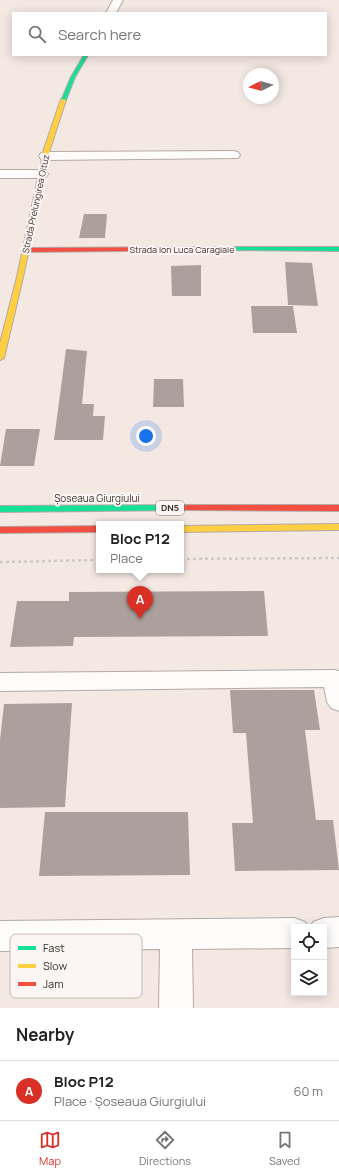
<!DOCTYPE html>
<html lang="en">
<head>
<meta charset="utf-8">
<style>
	body { margin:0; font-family:Manrope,sans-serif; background:#f6f6f6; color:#222 }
	.controls { position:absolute; right:12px; bottom:12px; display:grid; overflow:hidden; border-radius:0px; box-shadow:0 2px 10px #0003 }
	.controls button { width:36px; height:36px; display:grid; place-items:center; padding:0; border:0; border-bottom:1px solid #e0e0e0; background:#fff; color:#222; font:20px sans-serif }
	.compass { position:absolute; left:243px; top:68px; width:36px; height:36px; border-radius:50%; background:#fff; box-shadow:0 2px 10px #0003; rotate:265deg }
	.you { position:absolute; left:146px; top:436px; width:14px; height:14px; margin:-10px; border:3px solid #fff; border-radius:50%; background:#1a73e8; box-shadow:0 0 0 6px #1a73e833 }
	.badge { display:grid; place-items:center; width:26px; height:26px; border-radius:50%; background:#d93025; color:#fff; font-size:13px; font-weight:700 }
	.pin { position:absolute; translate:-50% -33px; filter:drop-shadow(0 1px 2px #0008) }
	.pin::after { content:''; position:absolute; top:21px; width:14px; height:12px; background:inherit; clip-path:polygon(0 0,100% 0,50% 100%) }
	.popup { position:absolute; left:96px; top:521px; width:88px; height:52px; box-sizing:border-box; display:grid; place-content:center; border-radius:0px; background:#fff; filter:drop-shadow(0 1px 3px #0005); font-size:13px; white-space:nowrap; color:#767676 }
	.popup b { font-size:15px; color:#222 }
	.popup::after { content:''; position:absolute; left:50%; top:100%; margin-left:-8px; border:8px solid transparent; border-top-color:#fff }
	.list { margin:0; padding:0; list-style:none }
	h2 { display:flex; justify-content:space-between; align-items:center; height:52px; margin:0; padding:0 16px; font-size:17px }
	h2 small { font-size:13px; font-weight:400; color:#767676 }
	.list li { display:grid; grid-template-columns:26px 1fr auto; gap:12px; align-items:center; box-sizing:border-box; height:60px; padding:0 16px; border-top:1px solid #e0e0e0 }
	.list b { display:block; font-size:15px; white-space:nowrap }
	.list p { margin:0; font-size:13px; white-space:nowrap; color:#767676 }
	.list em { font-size:13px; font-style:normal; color:#767676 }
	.icon { flex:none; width:22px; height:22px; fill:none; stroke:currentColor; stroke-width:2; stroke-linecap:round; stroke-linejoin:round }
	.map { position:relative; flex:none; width:339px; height:1008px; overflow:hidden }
	.search { position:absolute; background:#fff; box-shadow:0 2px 10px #0003; left:12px; right:12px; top:12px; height:44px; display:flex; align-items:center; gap:10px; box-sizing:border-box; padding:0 14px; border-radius:0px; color:#767676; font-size:15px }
	.sheet { height:112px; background:#fff }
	nav { display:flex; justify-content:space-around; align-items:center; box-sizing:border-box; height:56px; border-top:1px solid #e0e0e0; background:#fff; font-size:11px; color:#767676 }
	nav a { display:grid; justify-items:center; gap:2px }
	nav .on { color:#d93025 }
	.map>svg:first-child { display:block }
	.building { fill:#aca09c }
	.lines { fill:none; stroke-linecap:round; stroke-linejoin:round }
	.lane-casing { stroke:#b4a9a5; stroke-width:2 }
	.street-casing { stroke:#b4a9a5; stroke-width:2 }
	.fast-casing { stroke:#b4a9a5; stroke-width:2 }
	.slow-casing { stroke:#b4a9a5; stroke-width:2 }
	.jam-casing { stroke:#b4a9a5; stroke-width:2 }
	.path { stroke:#cecac8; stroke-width:2.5; stroke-dasharray:3 3; stroke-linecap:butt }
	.lane { fill:#fdfcfb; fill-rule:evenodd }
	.street { fill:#fdfcfb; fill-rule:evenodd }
	.fast { fill:#16e098; fill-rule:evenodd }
	.slow { fill:#ffcf43; fill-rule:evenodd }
	.jam { fill:#f24e42; fill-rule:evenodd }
	.labels { text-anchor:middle; stroke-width:4; stroke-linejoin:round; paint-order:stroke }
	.far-street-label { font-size:9px; fill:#3b302c; stroke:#fbf5f3 }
	.shield { fill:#fbf5f3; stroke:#756b68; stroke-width:1 }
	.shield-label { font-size:9px; font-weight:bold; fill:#3b302c }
	.street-label { font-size:10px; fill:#3b302c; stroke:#fbf5f3 }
	.key { fill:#fbf5f3; stroke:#c1bab7; stroke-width:1 }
	.key-label { font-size:11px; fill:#3b302c }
</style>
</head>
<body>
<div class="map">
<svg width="339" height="1008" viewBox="0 0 339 1008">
	<rect width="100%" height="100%" fill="#f4e8e3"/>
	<!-- building -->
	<path class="building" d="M 84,214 L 107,214 L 105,238 L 79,238 Z
		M 285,262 L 312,263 L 318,306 L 288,305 Z
		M 201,265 L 201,296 L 172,296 L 171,266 Z
		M 251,306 L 293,306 L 297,333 L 253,333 Z
		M 66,349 L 87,351 L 82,404 L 94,404 L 93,416 L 105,416 L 103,440 L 54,440 Z
		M 154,379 L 183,379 L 184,407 L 153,407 Z
		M 6,429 L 40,429 L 34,466 L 0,466 Z
		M 264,591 L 268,636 L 74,637 L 73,646 L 10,647 L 17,601 L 69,601 L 69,592 Z
		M 230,690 L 314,690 L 320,730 L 305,730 L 316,820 L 333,820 L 339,870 L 235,871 L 232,823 L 253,823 L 246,733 L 233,733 Z
		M 72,703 L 65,807 L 0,808 L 0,740 L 4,704 Z
		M 45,812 L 188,812 L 190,875 L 39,876 Z"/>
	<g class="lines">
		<!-- lane casing -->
		<g class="lane-casing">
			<path id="lane" d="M 334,670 L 339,671 L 339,711 L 331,708 L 327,702 L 324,687 L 0,691 L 0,673 Z"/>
		</g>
		<!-- street casing -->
		<g class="street-casing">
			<path id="street" d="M 113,0 L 123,0 L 116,13 L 106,13 Z
				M 233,151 L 238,152 L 240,155 L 238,158 L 46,160 L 41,159 L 39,156 L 41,153 L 46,152 Z
				M 0,170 L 41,170 L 46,171 L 48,174 L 46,177 L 41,178 L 0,178 Z
				M 339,917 L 339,947 L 324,948 L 324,927 L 311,927 L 313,922 L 324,918 Z
				M 294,918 L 305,922 L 307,927 L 294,927 L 294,948 L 192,949 L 193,1008 L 159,1008 L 160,949 L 0,951 L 0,921 Z"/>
		</g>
		<!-- fast casing -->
		<g class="fast-casing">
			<path id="fast" d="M 84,55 L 88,55 L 75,77 L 66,100 L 61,101 L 71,77 Z
				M 219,247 L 339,247 L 339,251 L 217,250 L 217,248 Z
				M 187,505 L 190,506 L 192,508 L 190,510 L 0,512 L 0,506 Z"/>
		</g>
		<!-- slow casing -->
		<g class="slow-casing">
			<path id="slow" d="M 61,99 L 66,100 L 50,149 L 23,277 L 4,358 L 0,360 L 0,343 L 17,277 L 44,149 Z
				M 339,524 L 339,530 L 181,532 L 181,526 Z"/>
		</g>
		<!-- jam casing -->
		<g class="jam-casing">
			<path id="jam" d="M 219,247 L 221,248 L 221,250 L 26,252 L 23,250 L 26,248 Z
				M 187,505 L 339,505 L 339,511 L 184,510 L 182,508 L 184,506 Z
				M 99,526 L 99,532 L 0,533 L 0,527 Z"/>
		</g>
		<!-- path -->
		<path class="path" d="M 181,559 L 339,558
			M 0,562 L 99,560"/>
		<!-- lane -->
		<use href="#lane" class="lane"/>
		<!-- street -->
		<use href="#street" class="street"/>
		<!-- fast -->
		<use href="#fast" class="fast"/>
		<!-- slow -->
		<use href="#slow" class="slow"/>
		<!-- jam -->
		<use href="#jam" class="jam"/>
	</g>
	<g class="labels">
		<!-- far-street labels -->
		<g class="far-street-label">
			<text transform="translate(36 204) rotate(-78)" y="3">Strada Prelungirea Oituz</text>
			<text x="182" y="253">Strada Ion Luca Caragiale</text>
		</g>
		<!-- shield labels -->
		<rect class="shield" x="156" y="501" width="28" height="14" rx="3"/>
		<g class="shield-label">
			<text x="170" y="511">DN5</text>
		</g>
		<!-- street labels -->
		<g class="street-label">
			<text x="97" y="502">Șoseaua Giurgiului</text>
		</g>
	</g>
	<!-- legend -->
	<rect x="10" y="934" width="132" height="64" rx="6" class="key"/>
	<rect x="18" y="946" width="18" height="4" fill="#16e098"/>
	<rect x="18" y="964" width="18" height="4" fill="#ffcf43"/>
	<rect x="18" y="982" width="18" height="4" fill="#f24e42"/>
	<g class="key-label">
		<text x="43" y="952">Fast</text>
		<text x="43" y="970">Slow</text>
		<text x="43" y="988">Jam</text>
	</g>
</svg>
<div class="controls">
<button><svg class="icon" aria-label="locate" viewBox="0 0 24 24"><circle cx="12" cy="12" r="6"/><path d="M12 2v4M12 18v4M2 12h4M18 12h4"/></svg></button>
<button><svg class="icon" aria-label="layers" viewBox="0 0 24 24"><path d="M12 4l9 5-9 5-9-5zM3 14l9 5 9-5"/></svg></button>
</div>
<svg class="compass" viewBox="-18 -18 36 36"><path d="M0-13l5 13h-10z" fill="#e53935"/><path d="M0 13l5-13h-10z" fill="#767676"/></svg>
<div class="you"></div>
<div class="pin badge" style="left:140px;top:619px">A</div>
<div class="popup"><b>Bloc P12</b>Place</div>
<div class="search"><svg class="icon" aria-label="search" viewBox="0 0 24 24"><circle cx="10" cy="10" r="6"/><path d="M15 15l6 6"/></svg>Search here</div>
</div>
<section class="sheet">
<h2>Nearby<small></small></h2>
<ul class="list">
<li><span class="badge">A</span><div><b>Bloc P12</b><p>Place · Șoseaua Giurgiului</p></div><em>60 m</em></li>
</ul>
</section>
<nav>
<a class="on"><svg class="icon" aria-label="map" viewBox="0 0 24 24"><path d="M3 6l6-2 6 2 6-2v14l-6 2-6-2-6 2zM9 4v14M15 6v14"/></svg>Map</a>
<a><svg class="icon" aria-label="directions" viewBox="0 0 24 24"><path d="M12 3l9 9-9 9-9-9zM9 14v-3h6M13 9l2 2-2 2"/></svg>Directions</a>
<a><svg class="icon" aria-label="saved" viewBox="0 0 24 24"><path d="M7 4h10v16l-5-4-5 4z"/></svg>Saved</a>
</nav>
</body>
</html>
